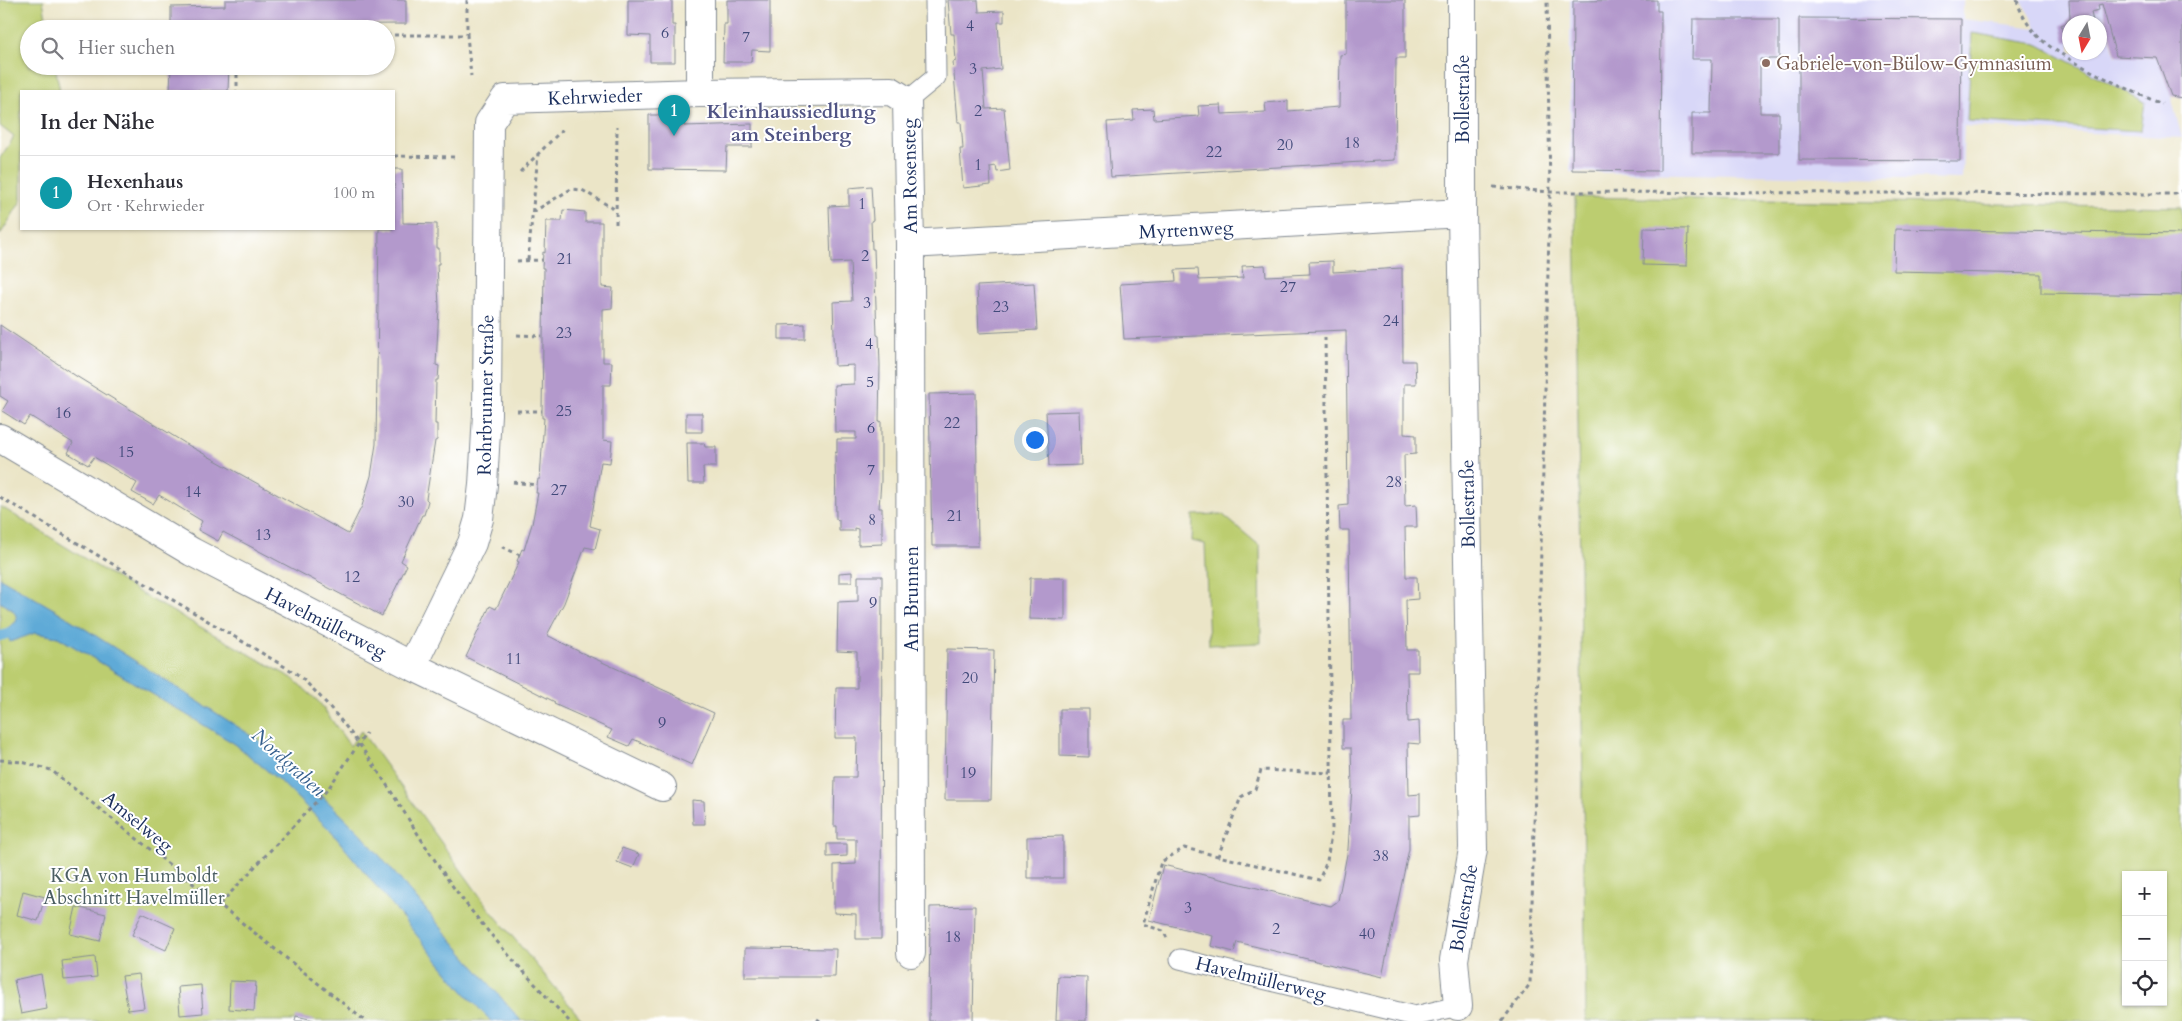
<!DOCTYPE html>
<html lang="de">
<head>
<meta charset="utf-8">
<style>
	body { margin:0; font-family:Cardo,serif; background:#f2f2f3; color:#2b2b33 }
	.controls { position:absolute; right:15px; bottom:15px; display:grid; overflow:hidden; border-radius:0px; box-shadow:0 1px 4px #0004 }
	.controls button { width:45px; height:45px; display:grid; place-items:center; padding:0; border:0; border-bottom:1px solid #e1e1e2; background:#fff; color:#2b2b33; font:25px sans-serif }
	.compass { position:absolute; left:2062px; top:15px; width:45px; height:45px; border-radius:50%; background:#fff; box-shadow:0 1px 4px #0004; rotate:190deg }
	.you { position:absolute; left:1034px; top:439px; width:18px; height:18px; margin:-12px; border:4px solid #fff; border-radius:50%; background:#1a73e8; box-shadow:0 0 0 8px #1a73e833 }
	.badge { display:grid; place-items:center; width:32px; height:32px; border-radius:50%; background:#2563eb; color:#fff; font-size:16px; font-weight:700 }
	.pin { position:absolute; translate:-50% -41px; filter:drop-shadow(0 1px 2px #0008) }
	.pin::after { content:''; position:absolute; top:26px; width:18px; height:15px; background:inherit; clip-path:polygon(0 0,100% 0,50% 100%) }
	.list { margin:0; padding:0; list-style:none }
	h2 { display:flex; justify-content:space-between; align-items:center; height:65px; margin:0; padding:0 20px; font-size:21px }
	h2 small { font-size:16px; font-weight:400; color:#7c7c81 }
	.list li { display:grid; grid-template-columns:32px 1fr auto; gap:15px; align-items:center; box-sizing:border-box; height:75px; padding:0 20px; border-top:1px solid #e1e1e2 }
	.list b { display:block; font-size:19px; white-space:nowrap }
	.list p { margin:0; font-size:16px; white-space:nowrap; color:#7c7c81 }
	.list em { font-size:16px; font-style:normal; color:#7c7c81 }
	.icon { flex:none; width:28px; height:28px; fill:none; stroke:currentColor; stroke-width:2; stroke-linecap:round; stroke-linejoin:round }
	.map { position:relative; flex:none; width:2182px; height:1021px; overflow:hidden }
	.search { position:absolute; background:#fff; box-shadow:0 1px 4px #0004; left:20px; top:20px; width:375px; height:55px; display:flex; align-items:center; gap:12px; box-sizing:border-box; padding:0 18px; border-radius:28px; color:#7c7c81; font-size:19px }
	.panel { position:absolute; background:#fff; box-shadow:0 1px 4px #0004; left:20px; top:90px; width:375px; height:140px; border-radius:0px }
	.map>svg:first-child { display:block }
	.built { fill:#d8d7f8; fill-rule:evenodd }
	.green { fill:#bccd6f; stroke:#6c7e66; fill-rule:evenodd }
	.water { fill:#5eaad7; stroke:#3c6c9a }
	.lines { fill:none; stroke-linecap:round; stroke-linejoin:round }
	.stream { stroke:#5eaad7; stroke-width:10 }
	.building { fill:#b399cc }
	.service-casing { stroke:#838a92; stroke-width:21 }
	.minor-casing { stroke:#838a92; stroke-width:30 }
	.path { stroke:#838a92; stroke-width:3; stroke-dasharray:4 4; stroke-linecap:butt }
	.service { stroke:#fff; stroke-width:19 }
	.minor { stroke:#fff; stroke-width:28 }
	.education-dot { fill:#8d6e63; stroke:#fff; stroke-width:2 }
	.labels { text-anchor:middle; stroke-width:4; stroke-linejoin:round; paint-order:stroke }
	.number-label { font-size:16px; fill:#414a7a }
	.education-label { font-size:19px; fill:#785e54; stroke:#fff; text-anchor:start }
	.street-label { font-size:19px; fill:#1b2f5e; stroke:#fff }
	.park-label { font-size:19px; fill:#4b5e63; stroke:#fff }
	.neighbourhood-label { font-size:20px; font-weight:bold; fill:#505484; stroke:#fff }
	.water-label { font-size:20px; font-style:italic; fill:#36608e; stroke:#fff }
</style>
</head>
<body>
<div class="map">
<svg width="2182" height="1021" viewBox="0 0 2182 1021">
	<rect width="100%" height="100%" fill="#fff"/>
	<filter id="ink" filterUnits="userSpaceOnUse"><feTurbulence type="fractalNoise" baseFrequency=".02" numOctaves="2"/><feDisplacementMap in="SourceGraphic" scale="10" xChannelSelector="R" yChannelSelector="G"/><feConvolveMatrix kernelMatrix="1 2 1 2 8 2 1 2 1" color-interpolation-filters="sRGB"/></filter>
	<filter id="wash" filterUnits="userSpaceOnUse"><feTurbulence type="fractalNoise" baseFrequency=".0096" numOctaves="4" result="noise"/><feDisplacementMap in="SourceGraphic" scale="20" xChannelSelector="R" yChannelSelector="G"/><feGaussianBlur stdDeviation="1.12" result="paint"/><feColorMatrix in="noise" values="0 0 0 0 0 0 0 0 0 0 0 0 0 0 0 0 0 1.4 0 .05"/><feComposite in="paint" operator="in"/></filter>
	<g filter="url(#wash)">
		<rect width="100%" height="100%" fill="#ebe5c7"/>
		<!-- built -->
		<path class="built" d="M 1570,0 L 1963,0 L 1963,19 L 2037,28 L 2021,0 L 2112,0 L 2102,4 L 2115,56 L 2157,58 L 2171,96 L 2182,138 L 1964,126 L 1962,179 L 1570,172 ZM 2070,22 L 2100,22 L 2100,52 L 2070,52 Z"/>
		<!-- green -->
		<path class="green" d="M 0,0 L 43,0 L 48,29 L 29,29 L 29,66 L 55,66 L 60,91 L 21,91 L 21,201 L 0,235 L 0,158 L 14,137 L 0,126 Z
			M 1972,33 L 2037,44 L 2145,102 L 2141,131 L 1967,121 Z
			M 1575,197 L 2182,207 L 2182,1021 L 1586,1021 ZM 2126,875 L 2163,875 L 2163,1002 L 2126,1002 Z
			M 0,506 L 145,596 L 292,678 L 319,702 L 350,746 L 361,731 L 487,906 L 583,1021 L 521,1021 L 361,834 L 277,752 L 57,611 L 0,578 Z
			M 1222,514 L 1260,546 L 1261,643 L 1209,645 L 1205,544 L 1192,541 L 1193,515 Z
			M 0,602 L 16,613 L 16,622 L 13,626 L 35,633 L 58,637 L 235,744 L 282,783 L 329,829 L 463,991 L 491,1021 L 0,1021 Z"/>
		<!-- water -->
		<path class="water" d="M 0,578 L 57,611 L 277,752 L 361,834 L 521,1021 L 491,1021 L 463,991 L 329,829 L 282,783 L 235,744 L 58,637 L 35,633 L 10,642 L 6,629 L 16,622 L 17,617 L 12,609 L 0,602 Z"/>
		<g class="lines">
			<!-- stream -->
			<path class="stream" d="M 0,636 L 21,630"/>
		</g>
		<g id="blocks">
			<!-- building -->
			<path class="building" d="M 225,0 L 406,0 L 406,24 L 229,25 L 229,29 L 171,29 L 171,7 L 225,6 Z
				M 628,0 L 672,0 L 672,25 L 675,25 L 675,62 L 650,62 L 650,36 L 628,35 Z
				M 727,0 L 770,0 L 770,51 L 752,50 L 751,62 L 723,62 L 724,24 L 727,24 Z
				M 948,0 L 978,0 L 979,12 L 1004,11 L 1004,22 L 998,22 L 1001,69 L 983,71 L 986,109 L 1004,108 L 1010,170 L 997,172 L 996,166 L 990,167 L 991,185 L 963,188 L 960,149 L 963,149 L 962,135 L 961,122 L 958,122 L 953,62 L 956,61 L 954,34 L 951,34 Z
				M 1346,0 L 1405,0 L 1405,58 L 1396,58 L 1395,160 L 1111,177 L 1107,122 L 1134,120 L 1133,110 L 1153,109 L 1154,119 L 1199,116 L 1198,106 L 1221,105 L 1222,114 L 1266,112 L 1265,103 L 1288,101 L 1288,111 L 1339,107 L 1340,55 L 1346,54 Z
				M 1657,0 L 1657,11 L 1661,11 L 1660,171 L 1572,170 L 1573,1 Z
				M 2069,0 L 2182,0 L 2182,98 L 2171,96 L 2157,58 L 2116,56 L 2102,4 L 2098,5 L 2099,10 L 2091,12 L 2093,22 L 2070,22 L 2070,41 L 2065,42 L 2061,25 L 2066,23 L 2070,18 Z
				M 1799,18 L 1961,19 L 1960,161 L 1799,160 Z
				M 1693,19 L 1779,19 L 1779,59 L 1760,59 L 1760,113 L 1779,113 L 1779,153 L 1692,153 L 1692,113 L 1711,113 L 1712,59 L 1692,59 Z
				M 171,66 L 229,66 L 228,91 L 170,91 Z
				M 649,115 L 684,115 L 684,126 L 752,124 L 752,147 L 727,147 L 726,170 L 649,169 Z
				M 394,169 L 402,169 L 403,223 L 437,224 L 437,248 L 439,248 L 439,264 L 437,264 L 439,307 L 436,365 L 439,366 L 438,380 L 436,380 L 435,424 L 437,424 L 437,440 L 435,441 L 426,499 L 428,501 L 424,515 L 422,515 L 401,561 L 407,565 L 382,616 L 223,532 L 218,541 L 198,530 L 202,521 L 159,495 L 153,504 L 132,492 L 137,483 L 94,457 L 88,465 L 68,453 L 73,443 L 30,416 L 24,425 L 2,411 L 8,401 L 0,396 L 0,325 L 76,376 L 188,445 L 348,534 L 362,506 L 371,476 L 376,444 L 379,229 L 394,229 Z
				M 871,186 L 873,220 L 871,221 L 872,249 L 874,249 L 877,335 L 879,336 L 880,365 L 879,422 L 881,421 L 881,481 L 879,508 L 882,508 L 882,544 L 858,545 L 858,529 L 854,528 L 854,531 L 839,531 L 839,520 L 836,519 L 835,452 L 837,453 L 837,439 L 856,439 L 856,432 L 835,432 L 834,385 L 854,384 L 854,365 L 835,366 L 833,302 L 852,301 L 850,262 L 831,263 L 829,206 L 849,205 L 849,188 Z
				M 563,210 L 585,212 L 585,222 L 602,222 L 602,287 L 613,288 L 612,308 L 603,309 L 603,362 L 612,362 L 611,385 L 603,385 L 603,440 L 612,441 L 610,463 L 601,462 L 590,526 L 600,529 L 595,549 L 585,547 L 564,603 L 547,635 L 578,651 L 714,713 L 692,765 L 633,739 L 629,746 L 608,737 L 612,730 L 554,704 L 555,702 L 466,657 L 490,606 L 496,609 L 519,562 L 517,561 L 522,549 L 524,550 L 532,524 L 538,493 L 536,493 L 538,479 L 540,479 L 544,418 L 542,418 L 542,411 L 544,268 L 542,268 L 543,252 L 545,253 L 546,221 L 562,221 Z
				M 1644,228 L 1688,229 L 1687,266 L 1643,265 Z
				M 1895,229 L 2182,234 L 2182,295 L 2041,293 L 2041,274 L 1894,271 Z
				M 1333,261 L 1333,272 L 1402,268 L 1403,361 L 1415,361 L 1416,384 L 1404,384 L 1404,434 L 1416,435 L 1416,454 L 1404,455 L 1405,506 L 1416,505 L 1417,527 L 1405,527 L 1406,577 L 1417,577 L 1418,599 L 1406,600 L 1407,650 L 1418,650 L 1418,672 L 1407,672 L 1408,722 L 1419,721 L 1420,744 L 1408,743 L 1409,795 L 1420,794 L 1420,815 L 1409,816 L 1409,849 L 1382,977 L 1237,942 L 1234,952 L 1211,946 L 1213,936 L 1149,920 L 1163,865 L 1331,906 L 1338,901 L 1348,849 L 1352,787 L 1351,748 L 1343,748 L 1343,720 L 1351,720 L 1349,530 L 1340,530 L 1339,506 L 1348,505 L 1346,330 L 1124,339 L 1120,284 L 1176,281 L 1175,270 L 1198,269 L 1199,280 L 1243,278 L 1242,266 L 1265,265 L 1266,276 L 1310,274 L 1309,262 Z
				M 1034,283 L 1037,330 L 979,333 L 977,286 Z
				M 805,324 L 805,339 L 779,339 L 779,325 Z
				M 976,393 L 978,546 L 932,546 L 929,394 Z
				M 1079,411 L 1081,465 L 1049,466 L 1046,412 Z
				M 686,413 L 702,413 L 702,432 L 686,432 Z
				M 687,443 L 704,443 L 705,447 L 716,447 L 716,467 L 703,467 L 704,483 L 688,483 Z
				M 852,572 L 852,582 L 839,582 L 839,573 Z
				M 858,576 L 882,576 L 881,939 L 856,939 L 856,914 L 834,913 L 834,865 L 856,864 L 856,839 L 837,839 L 837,826 L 834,826 L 835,777 L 856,777 L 857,738 L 835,738 L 836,688 L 857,688 L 857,652 L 837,651 L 838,602 L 858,601 Z
				M 1030,578 L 1065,578 L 1065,620 L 1029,619 Z
				M 947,649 L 994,650 L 991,800 L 945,800 Z
				M 1060,709 L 1089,709 L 1089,757 L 1060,756 Z
				M 692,800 L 704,801 L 705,824 L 693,824 Z
				M 1063,836 L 1063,878 L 1027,878 L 1027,837 Z
				M 827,844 L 847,844 L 847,856 L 827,857 Z
				M 622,848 L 639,854 L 633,868 L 617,862 Z
				M 23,891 L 45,897 L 38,921 L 17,915 Z
				M 975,906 L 973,1021 L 929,1021 L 930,907 Z
				M 76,907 L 106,914 L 100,941 L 70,934 Z
				M 142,913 L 175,928 L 166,950 L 132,935 Z
				M 745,948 L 836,949 L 835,977 L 745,977 Z
				M 95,957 L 97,977 L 64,980 L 62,961 Z
				M 41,974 L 47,1009 L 21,1014 L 14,980 Z
				M 139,974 L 144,1008 L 128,1010 L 122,976 Z
				M 1058,976 L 1087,977 L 1086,1021 L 1056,1020 Z
				M 230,981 L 256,982 L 254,1011 L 229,1009 Z
				M 201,985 L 203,1013 L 180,1015 L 178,987 Z
				M 296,1016 L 314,1020 L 314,1021 L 295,1021 Z"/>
		</g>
	</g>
	<g filter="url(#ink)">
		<use href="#blocks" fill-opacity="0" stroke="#838a92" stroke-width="1"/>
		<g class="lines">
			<!-- service casing -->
			<g class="service-casing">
				<path id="service" d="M 907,101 L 936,77 L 935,0
					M 1180,959 L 1415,1016 L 1458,1006"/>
			</g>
			<!-- minor casing -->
			<g class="minor-casing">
				<path id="minor" d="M 700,93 L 700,0
					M 910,244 L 1462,213
					M 0,438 L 192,552 L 412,666 L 662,787
					M 412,666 L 472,543 L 479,519 L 483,485 L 487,414 L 489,123 L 505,99 L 700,93 L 891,91 L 907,101 L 910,244 L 911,953
					M 1458,1006 L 1454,960 L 1473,849 L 1462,213 L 1462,0"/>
			</g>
			<!-- path -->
			<path class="path" d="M 467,0 L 467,35
				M 2017,0 C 2020,12 2027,24 2035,33 C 2053,56 2133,92 2162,104
				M 386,35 L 467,35 L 471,76
				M 237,66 L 237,91
				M 394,156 L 458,157
				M 520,172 L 563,129
				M 1493,187 L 1550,192 L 2175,194 L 2182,191
				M 533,212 L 571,189 L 582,190 L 616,210
				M 616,224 L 617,126
				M 528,260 L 538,154
				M 517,261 L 542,260
				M 517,335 L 542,336
				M 1325,337 L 1332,828 L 1327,861 L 1319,880 L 1218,856 L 1241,797 L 1255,789 L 1261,770 L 1331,773
				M 517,411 L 542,411
				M 513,482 L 537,485
				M 0,497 L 297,674 C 357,727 395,801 440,868 C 477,923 524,972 569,1021
				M 502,547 L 520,555
				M 0,760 L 22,762 L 51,770 L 365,1021
				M 220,904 L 328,789 L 366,733
				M 1167,938 L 1163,931 L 1143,924 L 1161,862 L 1184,848 L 1218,856
				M 817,1019 L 820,1021
				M 1502,1021 L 1530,984 L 1550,192 L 1547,0"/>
			<!-- service -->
			<use href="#service" class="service"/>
			<!-- minor -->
			<use href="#minor" class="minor"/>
		</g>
	</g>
	<!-- markers -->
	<circle class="education-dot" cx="1766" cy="63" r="5"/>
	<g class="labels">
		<!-- number labels -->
		<g class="number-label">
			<text x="970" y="31">4</text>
			<text x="665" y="38">6</text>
			<text x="746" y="42">7</text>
			<text x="973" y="74">3</text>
			<text x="978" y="116">2</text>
			<text x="1352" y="148">18</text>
			<text x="1285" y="150">20</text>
			<text x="1214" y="157">22</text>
			<text x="978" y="170">1</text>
			<text x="862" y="209">1</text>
			<text x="865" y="261">2</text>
			<text x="565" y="264">21</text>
			<text x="1288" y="292">27</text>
			<text x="867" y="308">3</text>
			<text x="1001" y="312">23</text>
			<text x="1391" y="326">24</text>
			<text x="564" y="338">23</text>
			<text x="869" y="349">4</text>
			<text x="870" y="387">5</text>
			<text x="564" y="416">25</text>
			<text x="63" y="418">16</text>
			<text x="952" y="428">22</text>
			<text x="871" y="433">6</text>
			<text x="126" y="457">15</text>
			<text x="871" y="475">7</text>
			<text x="1394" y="487">28</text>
			<text x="559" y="495">27</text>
			<text x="193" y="497">14</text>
			<text x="406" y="507">30</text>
			<text x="955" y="521">21</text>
			<text x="872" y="525">8</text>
			<text x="263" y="540">13</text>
			<text x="352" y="582">12</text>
			<text x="873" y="608">9</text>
			<text x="514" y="664">11</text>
			<text x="970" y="683">20</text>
			<text x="662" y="728">9</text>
			<text x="968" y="778">19</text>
			<text x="1381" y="861">38</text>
			<text x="1188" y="913">3</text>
			<text x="1276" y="934">2</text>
			<text x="1367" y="939">40</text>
			<text x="953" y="942">18</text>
		</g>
		<!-- education labels -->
		<g class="education-label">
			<text x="1776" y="70">Gabriele-von-Bülow-Gymnasium</text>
		</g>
		<!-- street labels -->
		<g class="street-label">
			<text transform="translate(595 96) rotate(-2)" y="7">Kehrwieder</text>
			<text transform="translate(1462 99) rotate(-90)" y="7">Bollestraße</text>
			<text transform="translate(909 176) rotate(-91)" y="7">Am Rosensteg</text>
			<text transform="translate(1186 229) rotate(-3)" y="7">Myrtenweg</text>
			<text transform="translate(485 395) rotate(-89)" y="7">Rohrbrunner Straße</text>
			<text transform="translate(1467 504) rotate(-91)" y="7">Bollestraße</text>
			<text transform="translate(911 599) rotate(-90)" y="7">Am Brunnen</text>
			<text transform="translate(326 622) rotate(27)" y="7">Havelmüllerweg</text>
			<text transform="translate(138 821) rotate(39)" y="7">Amselweg</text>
			<text transform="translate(1463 908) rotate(-80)" y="7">Bollestraße</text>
			<text transform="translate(1261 978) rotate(14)" y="7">Havelmüllerweg</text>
		</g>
		<!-- park labels -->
		<g class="park-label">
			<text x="134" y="882">KGA von Humboldt<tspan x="134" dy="22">Abschnitt Havelmüller</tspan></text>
		</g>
		<!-- neighbourhood labels -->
		<g class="neighbourhood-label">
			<text x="791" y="118">Kleinhaussiedlung<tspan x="791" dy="23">am Steinberg</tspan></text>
		</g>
		<!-- water labels -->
		<g class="water-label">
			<text transform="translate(289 762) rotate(42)" y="7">Nordgraben</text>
		</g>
	</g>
</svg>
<div class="controls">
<button>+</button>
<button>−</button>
<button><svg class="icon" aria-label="locate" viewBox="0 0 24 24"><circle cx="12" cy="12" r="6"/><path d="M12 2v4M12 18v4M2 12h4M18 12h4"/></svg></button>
</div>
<svg class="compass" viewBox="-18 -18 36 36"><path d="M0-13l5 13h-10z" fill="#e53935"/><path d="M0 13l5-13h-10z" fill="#7c7c81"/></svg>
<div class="you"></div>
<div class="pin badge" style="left:674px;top:136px;background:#0f9aa8">1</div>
<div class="search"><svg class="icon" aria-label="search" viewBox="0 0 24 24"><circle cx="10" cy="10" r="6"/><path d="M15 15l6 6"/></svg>Hier suchen</div>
<section class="panel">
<h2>In der Nähe<small></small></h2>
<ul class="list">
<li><span class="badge" style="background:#0f9aa8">1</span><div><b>Hexenhaus</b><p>Ort · Kehrwieder</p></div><em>100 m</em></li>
</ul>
</section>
</div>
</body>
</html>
